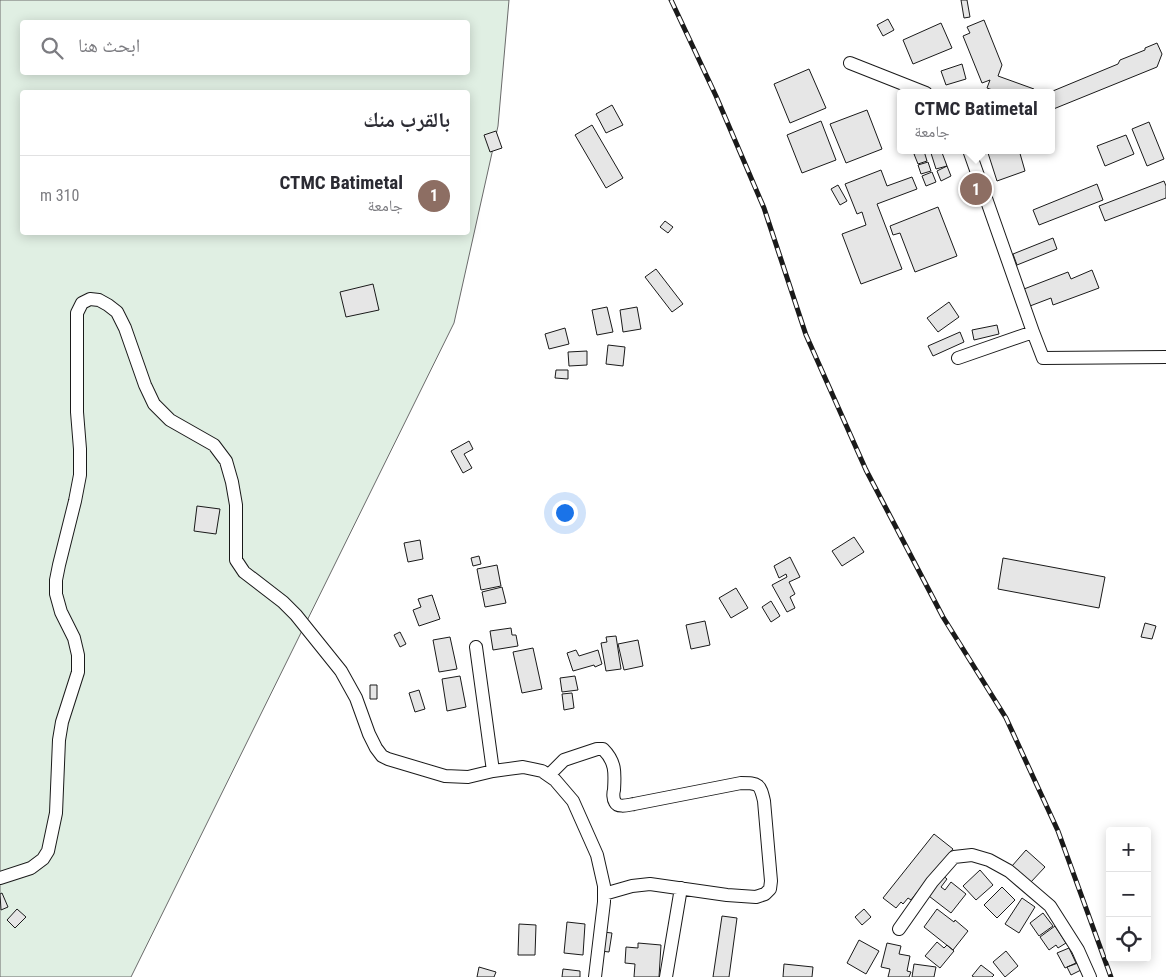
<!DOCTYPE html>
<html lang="ar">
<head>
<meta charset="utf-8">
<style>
	body { margin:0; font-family:"Roboto Condensed","Noto Naskh Arabic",sans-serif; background:#f7f7f7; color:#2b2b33; direction:rtl }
	.controls { position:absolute; right:15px; bottom:15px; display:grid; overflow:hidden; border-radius:5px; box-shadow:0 2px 12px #0003 }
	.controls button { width:45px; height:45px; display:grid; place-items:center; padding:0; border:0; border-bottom:1px solid #e1e1e2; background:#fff; color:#2b2b33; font:25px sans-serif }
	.you { position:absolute; left:564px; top:512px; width:18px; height:18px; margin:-12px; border:4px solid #fff; border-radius:50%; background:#1a73e8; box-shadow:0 0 0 8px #1a73e833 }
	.badge { display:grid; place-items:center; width:32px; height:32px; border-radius:50%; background:#b45309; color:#fff; font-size:16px; font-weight:700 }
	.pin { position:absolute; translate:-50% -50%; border:2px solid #fff; box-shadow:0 1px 5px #0006 }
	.popup { position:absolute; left:897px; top:89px; width:158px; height:65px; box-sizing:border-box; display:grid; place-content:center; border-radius:5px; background:#fff; filter:drop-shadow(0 1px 4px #0005); font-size:16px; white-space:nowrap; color:#7c7c81 }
	.popup b { font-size:19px; color:#2b2b33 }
	.popup::after { content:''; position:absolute; left:50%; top:100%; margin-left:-10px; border:10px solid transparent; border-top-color:#fff }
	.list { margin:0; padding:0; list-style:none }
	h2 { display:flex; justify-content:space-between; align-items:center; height:65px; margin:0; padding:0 20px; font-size:21px }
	h2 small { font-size:16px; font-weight:400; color:#7c7c81 }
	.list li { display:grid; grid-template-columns:32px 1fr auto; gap:15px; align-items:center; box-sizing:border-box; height:80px; padding:0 20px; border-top:1px solid #e1e1e2 }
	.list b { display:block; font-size:19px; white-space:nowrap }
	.list p { margin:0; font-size:16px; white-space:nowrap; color:#7c7c81 }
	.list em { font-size:16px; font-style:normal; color:#7c7c81 }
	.icon { flex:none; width:28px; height:28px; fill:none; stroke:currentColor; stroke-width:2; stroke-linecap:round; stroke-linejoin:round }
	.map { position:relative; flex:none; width:1166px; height:977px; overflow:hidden; direction:ltr }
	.search { position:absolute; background:#fff; box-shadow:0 2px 12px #0003; left:20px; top:20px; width:450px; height:55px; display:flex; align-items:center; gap:12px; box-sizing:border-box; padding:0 18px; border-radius:5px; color:#7c7c81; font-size:19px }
	.panel { position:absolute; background:#fff; box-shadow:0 2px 12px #0003; left:20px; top:90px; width:450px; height:145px; border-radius:5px; direction:rtl }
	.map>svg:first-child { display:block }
	.green { fill:#e0efe3; stroke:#6a6a6a; fill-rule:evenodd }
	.building { fill:#e6e6e6; stroke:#1a1a1a }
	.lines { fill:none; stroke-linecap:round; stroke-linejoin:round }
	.minor-casing { stroke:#1a1a1a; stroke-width:14 }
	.minor { stroke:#fff; stroke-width:12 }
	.rail-casing { stroke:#1a1a1a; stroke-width:5 }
	.rail { stroke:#fff; stroke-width:3; stroke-dasharray:9; stroke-linecap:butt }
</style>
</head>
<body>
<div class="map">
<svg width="1166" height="977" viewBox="0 0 1166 977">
	<rect width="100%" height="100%" fill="#fff"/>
	<!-- green -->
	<path class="green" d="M 0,0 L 509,0 L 498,126 L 454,323 L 131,977 L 0,977 ZM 22,22 L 468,22 L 468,72 L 22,72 ZM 22,92 L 468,92 L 468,232 L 22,232 Z"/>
	<!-- building -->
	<path class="building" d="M 961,0 L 967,0 L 970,17 L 964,18 Z
		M 888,19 L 894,30 L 883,36 L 877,25 Z
		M 984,20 L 1002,65 L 998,76 L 1034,89 L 1036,92 L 1037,93 L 996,93 L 995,91 L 987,88 L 990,80 L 982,83 L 963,36 L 970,33 L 967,27 Z
		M 941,23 L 952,48 L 913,64 L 903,40 Z
		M 1157,43 L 1162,54 L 1157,67 L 1051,110 L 1051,93 L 1048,93 L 1118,64 L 1120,60 L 1145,50 L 1145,48 Z
		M 962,64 L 966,79 L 946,85 L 941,71 Z
		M 809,69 L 826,108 L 790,123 L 774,84 Z
		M 612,105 L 623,125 L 606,133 L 596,114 Z
		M 867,110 L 882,149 L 846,163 L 830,124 Z
		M 821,121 L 836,160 L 802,173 L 787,135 Z
		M 1149,122 L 1164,159 L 1147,166 L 1132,129 Z
		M 592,125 L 623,178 L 606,188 L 575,135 Z
		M 496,131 L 502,148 L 490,152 L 484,135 Z
		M 1126,135 L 1134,154 L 1105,166 L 1097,146 Z
		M 930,150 L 941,150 L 947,166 L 936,169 Z
		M 974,150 L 1019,150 L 1025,171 L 997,181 L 988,153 L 976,157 Z
		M 924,151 L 927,161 L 918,164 L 914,154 Z
		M 928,162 L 931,171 L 921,174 L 918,165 Z
		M 947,166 L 951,176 L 941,181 L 937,171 Z
		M 881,170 L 887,186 L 912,177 L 917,189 L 877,204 L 902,269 L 861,284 L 842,234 L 866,225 L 862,212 L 857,214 L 845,184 Z
		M 932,172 L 936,182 L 926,186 L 922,176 Z
		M 1164,181 L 1166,186 L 1166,198 L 1105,221 L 1099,206 Z
		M 1097,184 L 1103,200 L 1039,225 L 1033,210 Z
		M 838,185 L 847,201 L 840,205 L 831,189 Z
		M 938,207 L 957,256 L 915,272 L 900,233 L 893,235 L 890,226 Z
		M 665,221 L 673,227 L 668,233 L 660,227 Z
		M 1053,238 L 1057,249 L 1017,265 L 1013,254 Z
		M 656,269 L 683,304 L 672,312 L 645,277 Z
		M 1092,270 L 1099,288 L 1053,305 L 1051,298 L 1030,306 L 1024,289 L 1068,272 L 1071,279 Z
		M 373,284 L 379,310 L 346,317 L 340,292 Z
		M 949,302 L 959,317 L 938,332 L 927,318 Z
		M 607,307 L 613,332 L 597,335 L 592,310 Z
		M 637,307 L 641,329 L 623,332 L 620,310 Z
		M 997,325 L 999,334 L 974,340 L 972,330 Z
		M 565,328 L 569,344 L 549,349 L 545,334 Z
		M 960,332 L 964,342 L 933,356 L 928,346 Z
		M 608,345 L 625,347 L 623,366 L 606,364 Z
		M 587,351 L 587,365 L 569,366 L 568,352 Z
		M 556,370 L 568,370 L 568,379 L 555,378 Z
		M 469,441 L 473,449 L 464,454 L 472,468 L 463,473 L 451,451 Z
		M 197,506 L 220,509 L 216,534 L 194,531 Z
		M 854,537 L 864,552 L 842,566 L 832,551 Z
		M 420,540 L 423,559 L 408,562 L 404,543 Z
		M 479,556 L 481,564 L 473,566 L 471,558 Z
		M 790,557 L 800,577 L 789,582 L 795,594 L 790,597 L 795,608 L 787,612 L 772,585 L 787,577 L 786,574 L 779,578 L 774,566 Z
		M 1003,558 L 1105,577 L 1099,608 L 998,589 Z
		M 497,565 L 501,586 L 481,590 L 477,569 Z
		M 502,587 L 506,603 L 485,607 L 482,592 Z
		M 736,588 L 748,608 L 731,618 L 719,598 Z
		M 432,595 L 440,619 L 419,626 L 413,610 L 421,607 L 418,599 Z
		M 771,601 L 780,616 L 771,622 L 762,607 Z
		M 705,621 L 710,645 L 691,649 L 686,625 Z
		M 1145,623 L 1156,626 L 1152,639 L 1141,637 Z
		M 511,628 L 512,635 L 516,635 L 518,646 L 493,650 L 490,631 Z
		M 400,632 L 406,644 L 400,647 L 394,635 Z
		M 616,636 L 621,669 L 606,671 L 601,643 L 607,642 L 606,637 Z
		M 450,637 L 457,669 L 439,672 L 433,640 Z
		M 638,640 L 643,666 L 624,670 L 618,644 Z
		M 533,648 L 542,689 L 522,693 L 513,652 Z
		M 576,650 L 579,656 L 598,650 L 602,664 L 595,667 L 594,665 L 573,671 L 567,653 Z
		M 460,676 L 466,707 L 447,711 L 442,679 Z
		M 575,676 L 578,690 L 562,692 L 560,678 Z
		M 370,685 L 377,685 L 377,699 L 370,699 Z
		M 419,690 L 425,709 L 415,712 L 409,693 Z
		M 572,693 L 574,708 L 564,710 L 562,694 Z
		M 934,834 L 953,849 L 938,868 L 937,867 L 911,900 L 908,898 L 903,904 L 901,902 L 896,908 L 883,898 Z
		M 1026,850 L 1045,867 L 1030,883 L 1012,866 Z
		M 980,870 L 993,885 L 976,900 L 963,886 Z
		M 940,873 L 947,879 L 941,887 L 945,890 L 951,882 L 966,894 L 951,913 L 925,893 Z
		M 1002,887 L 1015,900 L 997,918 L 984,905 Z
		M 2,893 L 8,907 L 1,910 L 0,894 Z
		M 1022,898 L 1035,907 L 1019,933 L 1005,924 Z
		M 17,909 L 26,917 L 15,928 L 7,920 Z
		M 864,909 L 871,917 L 862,925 L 855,917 Z
		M 937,909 L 954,922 L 955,920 L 968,931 L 953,950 L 924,927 Z
		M 1043,913 L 1053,926 L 1039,936 L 1030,923 Z
		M 722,916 L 737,918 L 729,977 L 713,977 Z
		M 567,922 L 585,924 L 583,955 L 564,953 Z
		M 519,924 L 536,925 L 535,955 L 518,955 Z
		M 1055,926 L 1066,943 L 1058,948 L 1056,945 L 1049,950 L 1040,937 Z
		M 603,932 L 612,933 L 609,952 L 601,951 Z
		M 859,940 L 879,951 L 866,974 L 847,963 Z
		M 937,942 L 944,948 L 947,945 L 954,951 L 940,968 L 925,956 Z
		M 638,943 L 661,945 L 659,977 L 634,977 L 635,964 L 625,963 L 626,947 L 638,948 Z
		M 887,943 L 901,946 L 899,954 L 910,956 L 907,971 L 911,972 L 909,977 L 888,977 L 890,969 L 881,967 Z
		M 1069,948 L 1076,963 L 1065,968 L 1057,953 Z
		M 1006,951 L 1018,966 L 1005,977 L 993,962 Z
		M 1078,963 L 1081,970 L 1071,975 L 1067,967 Z
		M 784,964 L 813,967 L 812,977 L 783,977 Z
		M 914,964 L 936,967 L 934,977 L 912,977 Z
		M 981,965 L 994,975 L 992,977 L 974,977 L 972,976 Z
		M 479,967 L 496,972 L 494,977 L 477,977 Z
		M 563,969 L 580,971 L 580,977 L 562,977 Z"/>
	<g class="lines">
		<!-- minor casing -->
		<g class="minor-casing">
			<path id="minor" d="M 850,63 L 926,93
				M 969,150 L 1033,332
				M 958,358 L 1033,332 L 1043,358 L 1166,357
				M 476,647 L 493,771
				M 549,775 L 564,760 L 597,749 L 603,749 C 616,762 615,773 614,790 C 613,793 613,799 615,802 C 618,808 628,805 634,804 L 741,783 C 759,783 760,784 764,801 L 771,881 L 770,889 L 765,894 L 756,897 L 727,895 L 650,884 L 632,886 L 604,894
				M 0,878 L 31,868 L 43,859 L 48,851 L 56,813 L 59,740 L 62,722 L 78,672 L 78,655 L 74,638 L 61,612 L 56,594 L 56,580 L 59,565 L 75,501 L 80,475 L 80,449 L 77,412 L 77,313 L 82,303 L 90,299 L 99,300 L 108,305 L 117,312 L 125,328 L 145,385 L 154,404 L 170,420 L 214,445 L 226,461 L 232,482 L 236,505 L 236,560 L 244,572 L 283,602 L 296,615 L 341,671 L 356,698 L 369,734 L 376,748 L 382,756 L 388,759 L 445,776 L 468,777 L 493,771 L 523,767 L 542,771 L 555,780 L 573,801 L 597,855 L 604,886 L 604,902 L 595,977
				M 899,929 L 932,882 L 954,857 L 972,855 L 989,860 L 1009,871 L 1050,906 L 1078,950 L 1090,977
				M 666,977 L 681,888"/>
		</g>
		<!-- minor -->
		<use href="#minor" class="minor"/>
		<!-- rail casing -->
		<g class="rail-casing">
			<path id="rail" d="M 671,0 L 716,96 L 764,208 L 806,335 L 866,470 L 943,617 L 1006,718 L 1058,831 L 1111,977"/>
		</g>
		<!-- rail -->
		<use href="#rail" class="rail"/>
	</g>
</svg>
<div class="controls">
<button>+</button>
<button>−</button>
<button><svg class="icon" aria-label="locate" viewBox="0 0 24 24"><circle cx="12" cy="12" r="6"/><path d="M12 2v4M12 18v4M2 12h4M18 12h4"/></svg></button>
</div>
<div class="you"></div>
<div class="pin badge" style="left:976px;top:189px;background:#8d6e63">1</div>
<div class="popup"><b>CTMC Batimetal</b>جامعة</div>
<div class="search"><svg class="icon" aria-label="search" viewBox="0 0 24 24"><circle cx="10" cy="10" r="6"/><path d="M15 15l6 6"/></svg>ابحث هنا</div>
<section class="panel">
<h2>بالقرب منك<small></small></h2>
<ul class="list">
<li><span class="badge" style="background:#8d6e63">1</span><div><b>CTMC Batimetal</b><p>جامعة</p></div><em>310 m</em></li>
</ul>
</section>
</div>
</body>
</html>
